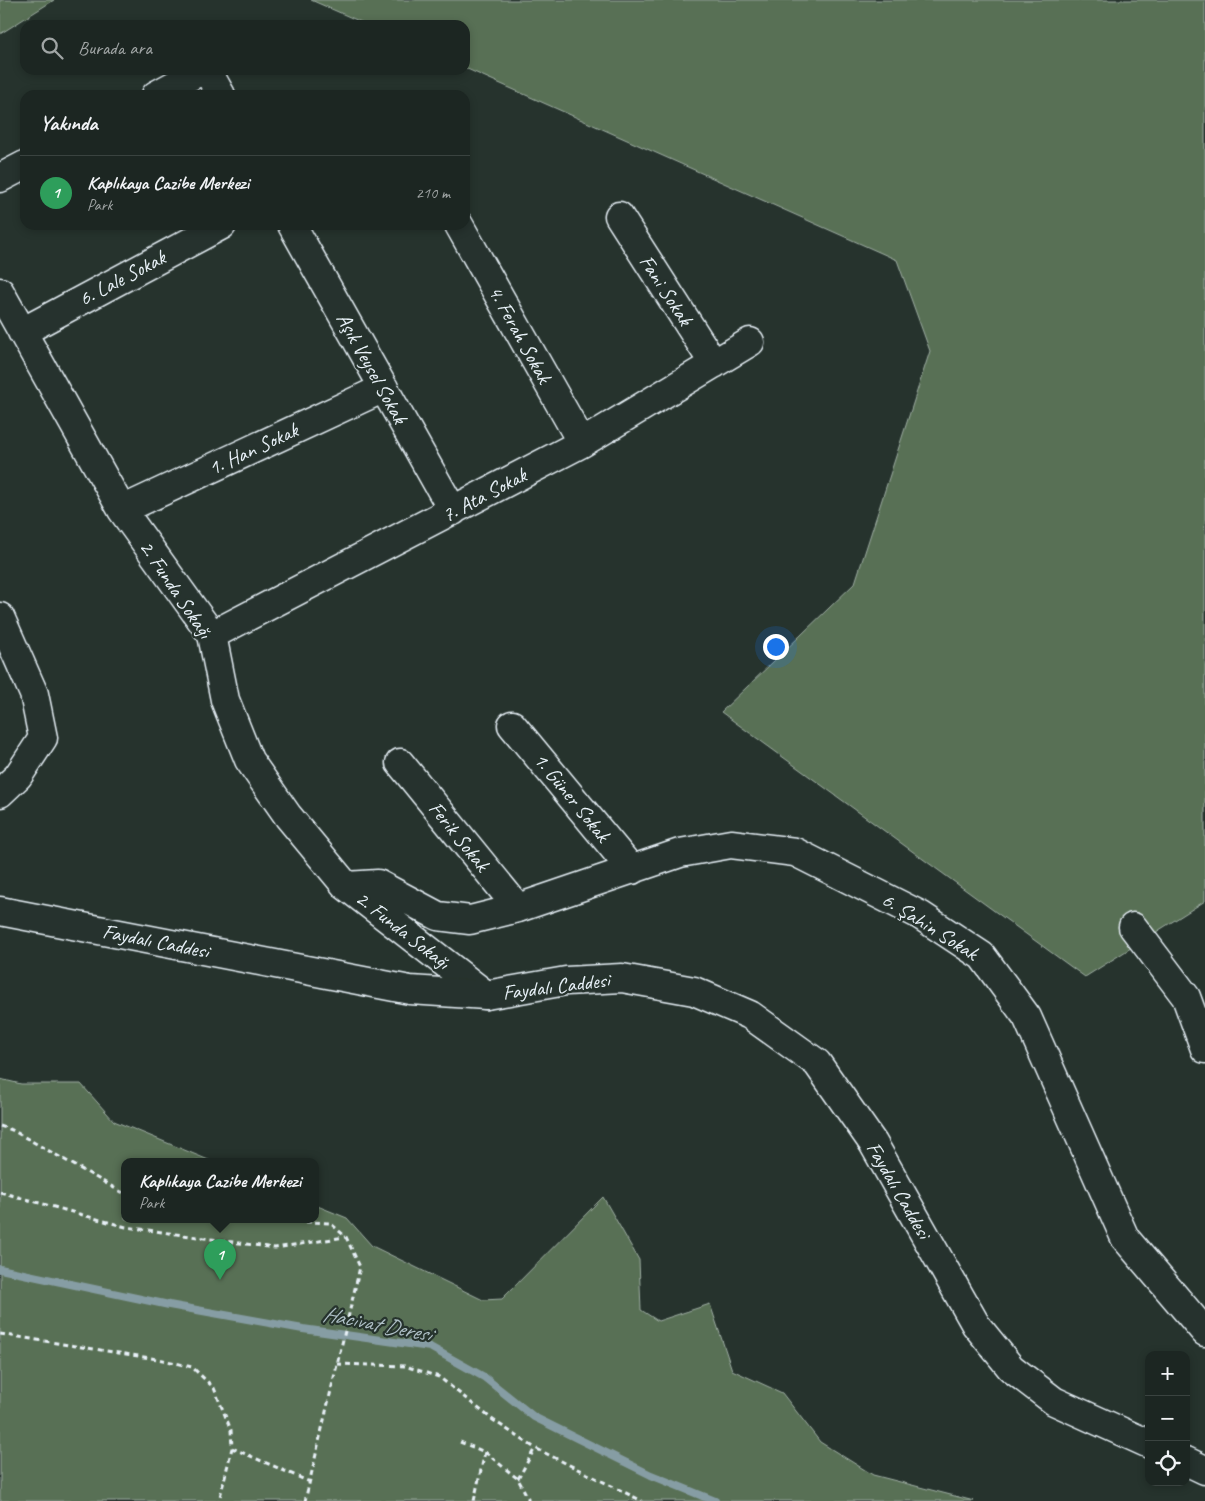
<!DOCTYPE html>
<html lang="tr">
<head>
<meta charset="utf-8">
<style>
	body { margin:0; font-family:Caveat,sans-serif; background:#29322f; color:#f1f3f6 }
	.controls { position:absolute; right:15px; bottom:15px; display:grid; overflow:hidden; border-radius:10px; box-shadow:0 2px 8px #0003 }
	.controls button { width:45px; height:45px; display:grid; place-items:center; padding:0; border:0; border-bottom:1px solid #3a4340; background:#1c2622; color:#f1f3f6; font:25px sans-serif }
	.you { position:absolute; left:775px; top:646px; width:18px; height:18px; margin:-12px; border:4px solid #fff; border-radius:50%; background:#1a73e8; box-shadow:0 0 0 8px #1a73e833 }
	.badge { display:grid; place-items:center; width:32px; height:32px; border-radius:50%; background:#ffd166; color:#fff; font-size:16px; font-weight:700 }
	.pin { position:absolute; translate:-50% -41px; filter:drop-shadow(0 1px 2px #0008) }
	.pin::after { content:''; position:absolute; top:26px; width:18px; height:15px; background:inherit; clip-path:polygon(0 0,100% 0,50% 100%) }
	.popup { position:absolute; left:121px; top:1158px; width:198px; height:65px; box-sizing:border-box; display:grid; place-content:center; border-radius:10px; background:#1c2622; filter:drop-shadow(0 1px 4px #0005); font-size:16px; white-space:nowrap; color:#a0a5a5 }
	.popup b { font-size:19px; color:#f1f3f6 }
	.popup::after { content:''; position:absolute; left:50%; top:100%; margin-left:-10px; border:10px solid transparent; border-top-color:#1c2622 }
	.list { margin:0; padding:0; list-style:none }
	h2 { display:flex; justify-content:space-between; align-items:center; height:65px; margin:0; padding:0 20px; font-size:21px }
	h2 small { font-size:16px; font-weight:400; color:#a0a5a5 }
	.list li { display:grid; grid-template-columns:32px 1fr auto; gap:15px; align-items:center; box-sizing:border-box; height:75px; padding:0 20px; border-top:1px solid #3a4340 }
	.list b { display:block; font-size:19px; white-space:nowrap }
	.list p { margin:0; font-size:16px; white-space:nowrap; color:#a0a5a5 }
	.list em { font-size:16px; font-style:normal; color:#a0a5a5 }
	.icon { flex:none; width:28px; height:28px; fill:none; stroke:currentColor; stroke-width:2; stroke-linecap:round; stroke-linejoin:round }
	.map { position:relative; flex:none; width:1205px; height:1501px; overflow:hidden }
	.search { position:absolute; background:#1c2622; box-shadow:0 2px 8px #0003; left:20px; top:20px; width:450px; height:55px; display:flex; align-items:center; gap:12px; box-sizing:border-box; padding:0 18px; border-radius:15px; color:#a0a5a5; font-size:19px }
	.panel { position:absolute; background:#1c2622; box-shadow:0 2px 8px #0003; left:20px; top:90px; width:450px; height:140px; border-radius:15px }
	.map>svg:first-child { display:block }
	.green { fill:#596f54; stroke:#a0b0a6 }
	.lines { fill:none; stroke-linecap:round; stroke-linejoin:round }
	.stream { stroke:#869da4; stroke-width:8 }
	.minor-casing { stroke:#e8f1f8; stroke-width:31 }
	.tertiary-casing { stroke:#e8f1f8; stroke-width:31 }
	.path { stroke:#e8f1f8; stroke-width:3; stroke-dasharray:5 4; stroke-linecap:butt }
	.minor { stroke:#26332d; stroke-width:28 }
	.tertiary { stroke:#26332d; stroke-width:28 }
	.labels { text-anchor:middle; stroke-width:4.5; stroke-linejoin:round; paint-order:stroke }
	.street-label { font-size:21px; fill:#e8f1f8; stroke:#26332d }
	.water-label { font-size:22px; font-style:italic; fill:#afc0c7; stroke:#26332d }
</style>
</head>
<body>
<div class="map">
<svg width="1205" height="1501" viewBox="0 0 1205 1501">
	<rect width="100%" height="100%" fill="#26332d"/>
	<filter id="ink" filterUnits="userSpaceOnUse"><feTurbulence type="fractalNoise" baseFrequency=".02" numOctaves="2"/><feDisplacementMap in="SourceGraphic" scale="10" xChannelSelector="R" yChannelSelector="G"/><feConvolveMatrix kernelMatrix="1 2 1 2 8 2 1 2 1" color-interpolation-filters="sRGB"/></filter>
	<g filter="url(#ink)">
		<!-- green -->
		<path class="green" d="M 0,0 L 54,0 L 0,34 Z
			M 311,0 L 1205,0 L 1205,901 L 1085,977 L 721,712 L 855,583 L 930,351 L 897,260 L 465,68 L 465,25 L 368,25 Z
			M 0,1079 L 21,1084 L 81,1084 L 114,1121 L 211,1161 L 125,1161 L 125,1219 L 315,1219 L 315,1205 L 347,1218 L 372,1246 L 483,1300 L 502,1299 L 603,1197 L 639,1260 L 641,1310 L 658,1321 L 710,1304 L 732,1370 L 782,1393 L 820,1442 L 873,1475 L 974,1501 L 0,1501 Z"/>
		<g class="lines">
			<!-- stream -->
			<path class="stream" d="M 0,1269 L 169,1305 L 303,1329 L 430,1347 L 484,1377 L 534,1417 L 651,1475 L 715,1501"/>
			<!-- minor casing -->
			<g class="minor-casing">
				<path id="minor" d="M 207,70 L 221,95
					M 156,95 L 202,70
					M 0,178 L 25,165
					M 619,216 L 714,364
					M 292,225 L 453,511
					M 459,225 L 582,443
					M 0,292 L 122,510 L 212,635 L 225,700 L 249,760 L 288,816 L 346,886 L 486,995
					M 22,332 L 222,225
					M 122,510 L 384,388
					M 0,617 L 34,694 L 43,738 L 18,776 L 0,793
					M 212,635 L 582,443 L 750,342
					M 512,725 L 632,870
					M 400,763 L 518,908
					M 346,886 L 378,884 L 438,916 L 470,920 L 518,908 L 680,853 L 731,844 L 795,852 L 920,915 L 982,956 L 1027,1017 L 1125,1238 L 1205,1332
					M 1133,927 L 1186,997 L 1205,1049"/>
			</g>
			<!-- tertiary casing -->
			<g class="tertiary-casing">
				<path id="tertiary" d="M 0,911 L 410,990 L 486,995 L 566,981 L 622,978 L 694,991 L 750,1015 L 817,1063 L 873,1143 L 976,1325 L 1011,1368 L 1054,1401 L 1149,1444
					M 1186,1461 L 1205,1470"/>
			</g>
			<!-- path -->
			<path class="path" d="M 0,1126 L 12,1130 L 125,1194
				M 0,1192 L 126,1227 L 275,1248 L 345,1237
				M 252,1219 L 330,1223 L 346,1237 L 360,1267 L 305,1501
				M 0,1334 L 163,1360 L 192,1367 L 214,1388 L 231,1430 L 232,1448 L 219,1501
				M 337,1364 L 405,1366 L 439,1377 L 493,1420 L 535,1448 L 642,1501
				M 460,1442 L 485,1452 L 474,1501
				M 232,1448 L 310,1482
				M 485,1452 L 518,1479 L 528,1498 L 528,1501
				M 518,1479 L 535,1448"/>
			<!-- minor -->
			<use href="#minor" class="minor"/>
			<!-- tertiary -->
			<use href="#tertiary" class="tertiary"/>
		</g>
	</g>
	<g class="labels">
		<!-- street labels -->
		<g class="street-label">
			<text transform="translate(122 278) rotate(-28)" y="7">6. Lale Sokak</text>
			<text transform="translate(666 290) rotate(57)" y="7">Fani Sokak</text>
			<text transform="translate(520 334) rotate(61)" y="7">4. Ferah Sokak</text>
			<text transform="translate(372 368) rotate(61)" y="7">Aşık Veysel Sokak</text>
			<text transform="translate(253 449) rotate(-25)" y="7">1. Han Sokak</text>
			<text transform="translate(484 495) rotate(-28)" y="7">7. Ata Sokak</text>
			<text transform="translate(176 589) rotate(56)" y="7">2. Funda Sokağı</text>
			<text transform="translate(572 797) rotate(51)" y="7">1. Güner Sokak</text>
			<text transform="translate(459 836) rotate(51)" y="7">Ferik Sokak</text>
			<text transform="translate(930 926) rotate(32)" y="7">6. Şahin Sokak</text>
			<text transform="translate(403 930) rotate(38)" y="7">2. Funda Sokağı</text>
			<text transform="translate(156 941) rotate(11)" y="7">Faydalı Caddesi</text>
			<text transform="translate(556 986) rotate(-7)" y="7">Faydalı Caddesi</text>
			<text transform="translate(899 1190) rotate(60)" y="7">Faydalı Caddesi</text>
		</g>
		<!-- water labels -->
		<g class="water-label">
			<text transform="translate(377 1323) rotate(11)" y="8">Hacivat Deresi</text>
		</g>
	</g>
</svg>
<div class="controls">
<button>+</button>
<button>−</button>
<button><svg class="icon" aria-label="locate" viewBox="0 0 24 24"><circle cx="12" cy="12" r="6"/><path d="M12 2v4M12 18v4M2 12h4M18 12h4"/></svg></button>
</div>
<div class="you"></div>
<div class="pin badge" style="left:220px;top:1280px;background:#2e9e5b">1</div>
<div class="popup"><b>Kaplıkaya Cazibe Merkezi</b>Park</div>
<div class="search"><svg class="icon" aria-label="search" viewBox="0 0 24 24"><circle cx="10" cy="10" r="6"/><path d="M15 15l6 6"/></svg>Burada ara</div>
<section class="panel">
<h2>Yakında<small></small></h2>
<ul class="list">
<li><span class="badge" style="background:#2e9e5b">1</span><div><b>Kaplıkaya Cazibe Merkezi</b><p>Park</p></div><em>210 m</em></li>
</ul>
</section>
</div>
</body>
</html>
